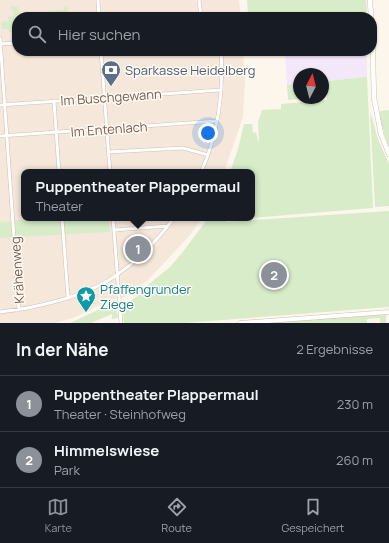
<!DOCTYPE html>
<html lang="de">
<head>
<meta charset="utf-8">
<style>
	body { margin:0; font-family:Manrope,sans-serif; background:#20242c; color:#f1f3f6 }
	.compass { position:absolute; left:293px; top:68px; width:36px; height:36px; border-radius:50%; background:#171b24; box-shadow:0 1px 3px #0004; rotate:7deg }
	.you { position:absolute; left:208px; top:133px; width:14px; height:14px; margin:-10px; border:3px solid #fff; border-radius:50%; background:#1a73e8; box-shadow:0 0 0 6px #1a73e833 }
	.badge { display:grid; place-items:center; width:26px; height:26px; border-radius:50%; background:#8c9099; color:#fff; font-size:13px; font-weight:700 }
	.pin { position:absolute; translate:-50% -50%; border:2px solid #fff; box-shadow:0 1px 4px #0006 }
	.popup { position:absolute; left:21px; top:169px; width:234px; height:52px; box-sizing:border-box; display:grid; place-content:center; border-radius:8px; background:#171b24; filter:drop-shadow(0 1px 3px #0005); font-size:13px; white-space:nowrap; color:#9ea1a6 }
	.popup b { font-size:15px; color:#f1f3f6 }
	.popup::after { content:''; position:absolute; left:50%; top:100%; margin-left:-8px; border:8px solid transparent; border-top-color:#171b24 }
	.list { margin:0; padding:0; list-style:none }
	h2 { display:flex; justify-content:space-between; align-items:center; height:52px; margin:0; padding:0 16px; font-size:17px }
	h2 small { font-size:13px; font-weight:400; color:#9ea1a6 }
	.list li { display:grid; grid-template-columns:26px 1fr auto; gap:12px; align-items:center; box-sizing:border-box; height:56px; padding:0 16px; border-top:1px solid #363941 }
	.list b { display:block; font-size:15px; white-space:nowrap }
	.list p { margin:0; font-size:13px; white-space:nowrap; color:#9ea1a6 }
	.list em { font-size:13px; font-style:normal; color:#9ea1a6 }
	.icon { flex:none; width:22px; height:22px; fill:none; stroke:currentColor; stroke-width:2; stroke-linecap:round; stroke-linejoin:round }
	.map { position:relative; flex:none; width:389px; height:323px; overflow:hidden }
	.search { position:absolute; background:#171b24; box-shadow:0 1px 3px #0004; left:12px; right:12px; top:12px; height:44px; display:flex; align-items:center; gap:10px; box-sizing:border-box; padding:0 14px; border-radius:16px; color:#9ea1a6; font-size:15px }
	.sheet { height:164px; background:#171b24 }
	nav { display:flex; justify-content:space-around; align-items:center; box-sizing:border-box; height:56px; border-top:1px solid #363941; background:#171b24; font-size:11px; color:#9ea1a6 }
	nav a { display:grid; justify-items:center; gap:2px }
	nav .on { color:#8c9099 }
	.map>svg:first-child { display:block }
	.residential { fill:#f5e8da }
	.education { fill:#f3e8fa }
	.green { fill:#d8ecc9 }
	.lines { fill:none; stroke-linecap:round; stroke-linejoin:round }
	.minor-casing { stroke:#d1beb0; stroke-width:4 }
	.tertiary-casing { stroke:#d1beb0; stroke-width:5 }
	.secondary-casing { stroke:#d6c0b0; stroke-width:5.5 }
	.minor { stroke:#fff; stroke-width:3 }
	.tertiary { stroke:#fff; stroke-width:4 }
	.secondary { stroke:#fff; stroke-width:4.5 }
	.labels { text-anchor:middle; stroke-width:3; stroke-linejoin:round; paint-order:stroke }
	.service-label { font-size:13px; fill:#4e5e75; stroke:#fffaf3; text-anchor:start }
	.street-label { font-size:13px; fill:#7a5c4d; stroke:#fffaf3 }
	.culture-label { font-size:13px; fill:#0d838f; stroke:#fffaf3; text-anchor:start }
</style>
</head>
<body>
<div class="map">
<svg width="389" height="323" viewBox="0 0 389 323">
	<rect width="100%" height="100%" fill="#fdf6ec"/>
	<!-- residential -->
	<path class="residential" d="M 0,0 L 239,0 L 241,17 L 17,17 L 17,51 L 243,51 L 245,81 L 243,117 L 224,172 L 24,172 L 24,218 L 202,218 L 190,235 L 148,280 L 124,297 L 109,300 L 73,318 L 55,323 L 0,323 Z"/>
	<!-- education -->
	<path class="education" d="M 285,51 L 367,51 L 367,77 L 327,81 L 323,83 L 323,74 L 299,74 L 299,84 L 287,85 Z"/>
	<!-- green -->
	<path class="green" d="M 247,0 L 366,0 L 367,12 L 363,16 L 354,17 L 248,17 Z
		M 10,6 L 18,7 L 19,13 L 23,13 L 23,17 L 17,17 L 16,31 L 9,32 L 8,29 L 2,29 L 1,22 L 8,21 L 8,17 L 14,16 L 13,9 L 10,9 Z
		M 67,6 L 68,13 L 72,14 L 72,17 L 40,17 L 40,15 L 48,14 L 48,11 L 64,10 L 64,7 Z
		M 367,77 L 373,208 L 252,218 L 252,172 L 230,172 L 238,149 L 244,124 L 252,124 L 253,133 L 256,132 L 259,145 L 258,122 L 262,110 L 281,109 L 281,104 L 327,100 L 326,81 Z
		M 299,84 L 299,98 L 313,98 L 288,100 L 287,85 Z
		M 389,110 L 389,149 L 378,113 L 381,111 Z
		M 370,111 L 378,139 L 389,164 L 389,206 L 375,207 Z
		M 389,211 L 389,307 L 184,323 L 124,323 L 122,306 L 146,291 L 149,284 L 170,267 L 182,253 L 206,221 L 226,220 L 226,222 Z
		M 38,218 L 109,218 L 110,232 L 0,238 L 0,222 Z
		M 113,303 L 116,305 L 118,318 L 112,319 L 112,314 L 91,323 L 70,323 Z
		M 386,314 L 386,323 L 380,323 L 380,318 L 367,319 L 367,323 L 263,323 Z"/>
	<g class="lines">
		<!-- minor casing -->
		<g class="minor-casing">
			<path id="minor" d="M 98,0 L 99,17
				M 199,0 L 201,17
				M 0,38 L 19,310
				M 0,44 L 17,43
				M 101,51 L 110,172
				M 54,101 L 59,172
				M 0,105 L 221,90
				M 0,136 L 217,121
				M 108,152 L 183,148 L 208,155
				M 201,172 C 218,135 224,91 221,51
				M 62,218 L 68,297
				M 113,218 L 121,323
				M 114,230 L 168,226
				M 0,312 C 37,308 88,296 118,274 C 140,259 159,238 174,218"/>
		</g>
		<!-- tertiary casing -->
		<g class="tertiary-casing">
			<path id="tertiary" d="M 240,323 L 389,312"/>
		</g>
		<!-- secondary casing -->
		<g class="secondary-casing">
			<path id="secondary" d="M 370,0 L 371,17
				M 372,20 L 374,98 L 381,134 L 389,154"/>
		</g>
		<!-- minor -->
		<use href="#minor" class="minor"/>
		<!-- tertiary -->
		<use href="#tertiary" class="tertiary"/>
		<!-- secondary -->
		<use href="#secondary" class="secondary"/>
	</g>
	<!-- icons -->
	<defs>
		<g id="bank-pin" transform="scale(1)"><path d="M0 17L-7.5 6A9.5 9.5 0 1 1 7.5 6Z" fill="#5c6f8a" stroke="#fffaf3"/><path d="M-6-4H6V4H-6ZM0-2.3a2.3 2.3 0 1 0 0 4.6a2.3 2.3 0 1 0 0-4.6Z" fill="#fff"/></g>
		<g id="sight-pin" transform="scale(1)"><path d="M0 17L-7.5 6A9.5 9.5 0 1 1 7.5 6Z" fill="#0f9aa8" stroke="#fffaf3"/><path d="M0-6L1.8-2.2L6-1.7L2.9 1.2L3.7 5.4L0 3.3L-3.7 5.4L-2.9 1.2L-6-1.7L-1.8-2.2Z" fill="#fff"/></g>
	</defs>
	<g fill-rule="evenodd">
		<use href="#bank-pin" x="111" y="70"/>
		<use href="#sight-pin" x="86" y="296"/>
	</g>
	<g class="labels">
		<!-- service labels -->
		<g class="service-label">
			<text x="125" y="75">Sparkasse Heidelberg</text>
		</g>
		<!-- street labels -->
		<g class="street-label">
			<text transform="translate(111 97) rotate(-4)" y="5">Im Buschgewann</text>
			<text transform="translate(109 129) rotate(-4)" y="5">Im Entenlach</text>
			<text transform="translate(17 270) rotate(-94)" y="5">Krähenweg</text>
		</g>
		<!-- culture labels -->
		<g class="culture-label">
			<text x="100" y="294">Pfaffengrunder<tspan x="100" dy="15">Ziege</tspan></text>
		</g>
	</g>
</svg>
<svg class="compass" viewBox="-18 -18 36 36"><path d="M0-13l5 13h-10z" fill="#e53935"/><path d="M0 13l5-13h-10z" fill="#9ea1a6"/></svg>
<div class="you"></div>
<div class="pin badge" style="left:138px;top:249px">1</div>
<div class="popup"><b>Puppentheater Plappermaul</b>Theater</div>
<div class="pin badge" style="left:274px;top:275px">2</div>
<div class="search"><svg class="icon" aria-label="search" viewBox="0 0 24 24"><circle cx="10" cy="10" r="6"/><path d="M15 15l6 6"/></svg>Hier suchen</div>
</div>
<section class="sheet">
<h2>In der Nähe<small>2 Ergebnisse</small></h2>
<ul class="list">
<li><span class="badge">1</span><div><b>Puppentheater Plappermaul</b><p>Theater · Steinhofweg</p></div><em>230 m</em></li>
<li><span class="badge">2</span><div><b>Himmelswiese</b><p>Park</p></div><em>260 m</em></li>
</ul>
</section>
<nav>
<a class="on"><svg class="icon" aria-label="map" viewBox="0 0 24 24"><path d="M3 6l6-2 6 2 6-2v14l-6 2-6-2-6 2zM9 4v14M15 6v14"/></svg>Karte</a>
<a><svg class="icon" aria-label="directions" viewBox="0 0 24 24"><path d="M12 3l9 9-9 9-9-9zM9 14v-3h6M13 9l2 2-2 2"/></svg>Route</a>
<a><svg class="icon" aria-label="saved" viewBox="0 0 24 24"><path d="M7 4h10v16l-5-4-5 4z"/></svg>Gespeichert</a>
</nav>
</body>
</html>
